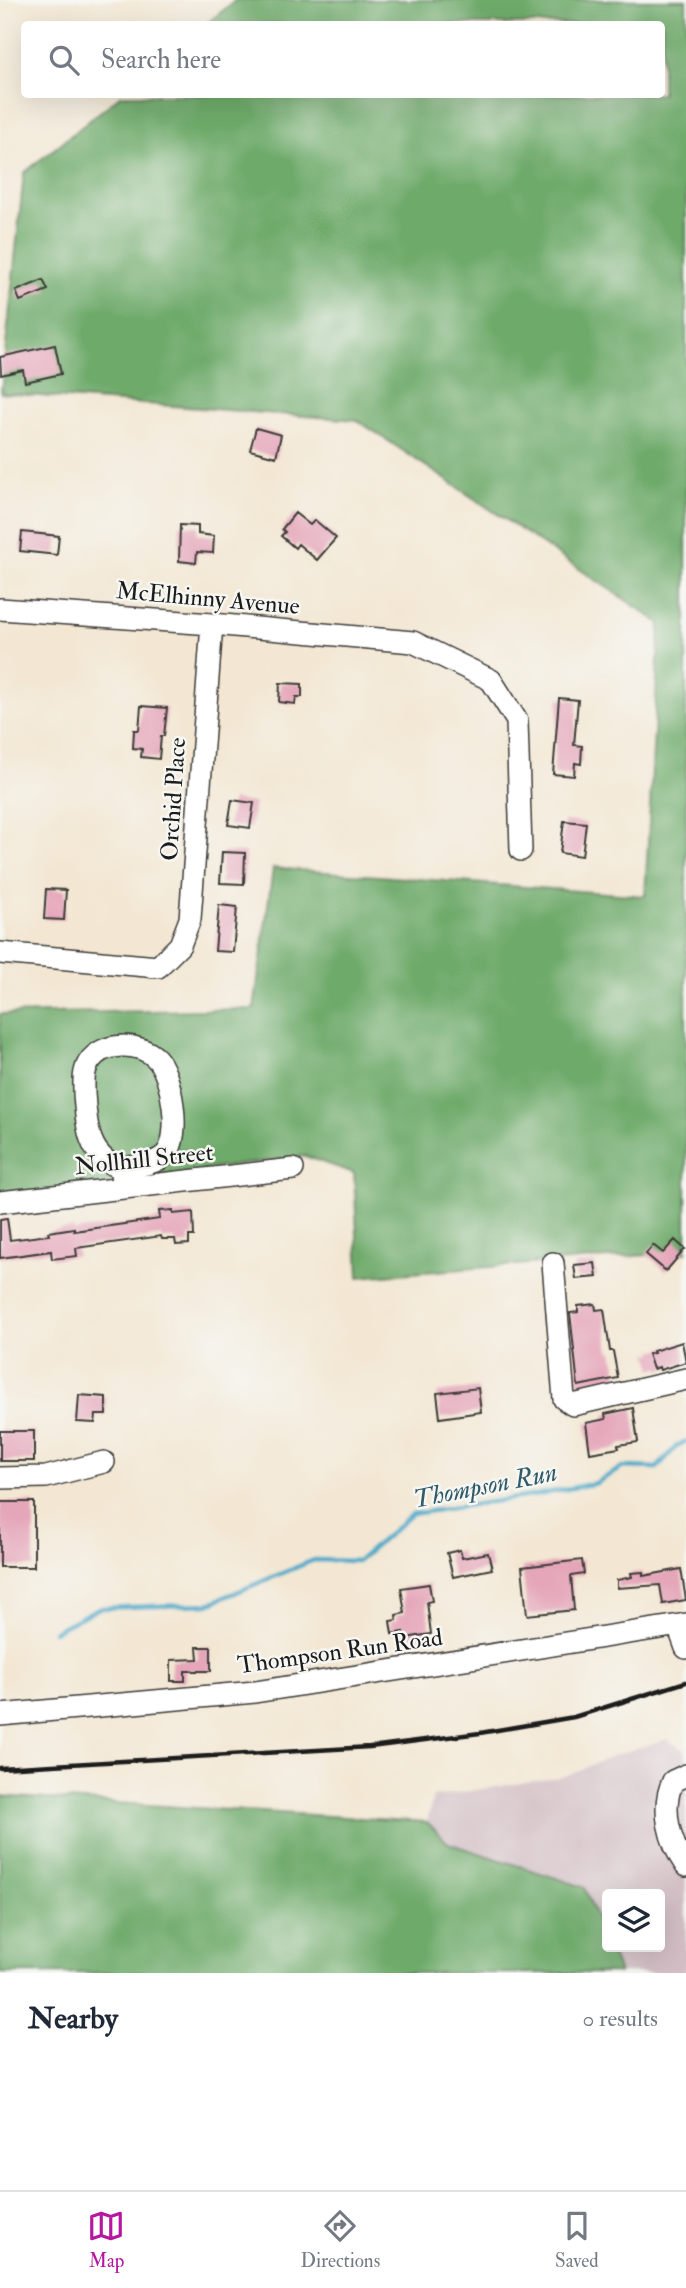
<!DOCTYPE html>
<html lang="en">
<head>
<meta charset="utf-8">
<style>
	body { margin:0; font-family:"IM FELL Double Pica",serif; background:#f2f2f3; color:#1f2937 }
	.controls { position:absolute; right:21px; bottom:21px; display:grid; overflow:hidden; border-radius:7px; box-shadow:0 7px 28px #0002 }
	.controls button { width:63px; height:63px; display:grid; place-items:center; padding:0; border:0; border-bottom:2px solid #e0e1e3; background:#fff; color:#1f2937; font:35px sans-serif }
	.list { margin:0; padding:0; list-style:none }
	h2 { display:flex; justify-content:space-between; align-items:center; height:91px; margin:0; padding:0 28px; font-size:30px }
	h2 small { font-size:23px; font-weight:400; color:#747a83 }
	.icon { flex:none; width:38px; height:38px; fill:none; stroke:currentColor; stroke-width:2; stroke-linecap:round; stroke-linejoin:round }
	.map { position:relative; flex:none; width:686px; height:1973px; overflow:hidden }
	.search { position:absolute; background:#fff; box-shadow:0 7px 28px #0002; left:21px; right:21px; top:21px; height:77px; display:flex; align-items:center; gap:18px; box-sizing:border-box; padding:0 24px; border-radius:7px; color:#747a83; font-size:26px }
	.sheet { height:217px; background:#fff }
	nav { display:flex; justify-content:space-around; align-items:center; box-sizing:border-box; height:98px; border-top:2px solid #e0e1e3; background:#fff; font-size:19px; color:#747a83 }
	nav a { display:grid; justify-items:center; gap:4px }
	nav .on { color:#b5179e }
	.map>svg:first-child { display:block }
	.industrial { fill:#d2bec4 }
	.forest { fill:#6eaa6b; stroke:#456344; stroke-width:2 }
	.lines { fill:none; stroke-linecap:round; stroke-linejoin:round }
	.stream { stroke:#4aa9c9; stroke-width:4.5 }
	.building { fill:#e5a6ba }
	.minor-casing { stroke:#3c3a37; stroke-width:24 }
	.minor { stroke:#fff; stroke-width:21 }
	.rail { stroke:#1c1c1c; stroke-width:4.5 }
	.labels { text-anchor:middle; stroke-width:5; stroke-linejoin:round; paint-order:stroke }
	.street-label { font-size:24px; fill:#1c1c1c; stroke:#f6f6f2 }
	.water-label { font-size:26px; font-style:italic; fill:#315b6a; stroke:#f6f6f2 }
</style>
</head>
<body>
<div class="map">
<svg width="686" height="1973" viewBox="0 0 686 1973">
	<rect width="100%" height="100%" fill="#f6f6f2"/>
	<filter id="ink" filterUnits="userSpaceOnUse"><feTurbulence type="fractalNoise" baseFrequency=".0143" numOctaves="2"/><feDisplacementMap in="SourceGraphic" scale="14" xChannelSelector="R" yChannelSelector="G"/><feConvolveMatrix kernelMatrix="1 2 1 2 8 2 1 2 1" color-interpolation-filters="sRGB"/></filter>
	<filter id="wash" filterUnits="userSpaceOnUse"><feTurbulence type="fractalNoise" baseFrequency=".00686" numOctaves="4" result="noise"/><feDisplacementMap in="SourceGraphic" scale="28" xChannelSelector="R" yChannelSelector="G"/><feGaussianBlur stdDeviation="1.57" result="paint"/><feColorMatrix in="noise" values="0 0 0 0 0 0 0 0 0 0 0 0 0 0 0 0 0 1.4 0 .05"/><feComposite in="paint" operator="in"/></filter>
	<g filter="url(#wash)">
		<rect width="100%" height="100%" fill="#f3e7d3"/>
		<!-- industrial -->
		<path class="industrial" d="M 667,1739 L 686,1752 L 686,1973 L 619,1973 L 608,1947 L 660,1947 L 660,1894 L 607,1894 L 607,1945 L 584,1886 L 448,1843 L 427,1822 L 433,1797 L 565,1776 L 615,1755 Z"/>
		<!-- forest -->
		<path class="forest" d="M 236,0 L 686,0 L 686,1252 L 359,1277 L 354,1173 L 305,1156 L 0,1198 L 0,1014 L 254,1009 L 273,868 L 645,896 L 660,623 L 357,420 L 1,393 L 24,173 L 121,95 L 662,94 L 662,24 L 206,24 Z
			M 0,1796 L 427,1822 L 448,1843 L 584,1887 L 619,1973 L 0,1973 Z"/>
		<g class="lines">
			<!-- stream -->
			<path class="stream" d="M 54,1631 L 99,1608 L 208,1604 L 314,1560 L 358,1561 L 412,1514 L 537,1495 L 596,1483 L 623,1467 L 657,1468 L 677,1446 L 686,1441"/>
		</g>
		<g id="blocks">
			<!-- building -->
			<path class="building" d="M 43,280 L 48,290 L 20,301 L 16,291 Z
				M 55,345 L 61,374 L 25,382 L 23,370 L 1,375 L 0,357 Z
				M 256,428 L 281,435 L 276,457 L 250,450 Z
				M 295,513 L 310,525 L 315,520 L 336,538 L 317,560 L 298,544 L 295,548 L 281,536 L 285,532 L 282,529 Z
				M 180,525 L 198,526 L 198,534 L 214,536 L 213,553 L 197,552 L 196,563 L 179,561 Z
				M 22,532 L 59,536 L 57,555 L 20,551 Z
				M 280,683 L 302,684 L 302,697 L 296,697 L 295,704 L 279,702 Z
				M 559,698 L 578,700 L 574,745 L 582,746 L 581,764 L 575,763 L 574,776 L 553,774 Z
				M 141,706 L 167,708 L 164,736 L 161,736 L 159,759 L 141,757 L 142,749 L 133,748 L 134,730 L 139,730 Z
				M 232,800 L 254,803 L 250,828 L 228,825 Z
				M 564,821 L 586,823 L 582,856 L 560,853 Z
				M 222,852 L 245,853 L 244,884 L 220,883 Z
				M 46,889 L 66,890 L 64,920 L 44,919 Z
				M 219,905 L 237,907 L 233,952 L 215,951 Z
				M 173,1210 L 173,1214 L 193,1212 L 194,1236 L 189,1236 L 189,1244 L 176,1245 L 175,1239 L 162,1239 L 161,1236 L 76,1248 L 77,1256 L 52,1259 L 51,1251 L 0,1258 L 0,1219 L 7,1218 L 10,1240 L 49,1235 L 48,1232 L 74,1228 L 74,1231 L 160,1219 L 159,1211 Z
				M 675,1240 L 685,1249 L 666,1271 L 646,1254 L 653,1245 L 663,1253 Z
				M 595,1263 L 597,1277 L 576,1279 L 574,1265 Z
				M 595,1304 L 596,1310 L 604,1309 L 610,1351 L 613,1351 L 618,1378 L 578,1386 L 570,1313 L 578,1312 L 578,1306 Z
				M 682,1342 L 686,1362 L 660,1370 L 659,1367 L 653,1369 L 648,1354 L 654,1353 L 653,1351 Z
				M 478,1388 L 481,1412 L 440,1418 L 437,1393 Z
				M 79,1395 L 106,1397 L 106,1415 L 96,1415 L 95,1423 L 77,1422 Z
				M 633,1408 L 638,1442 L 618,1445 L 619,1448 L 590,1453 L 586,1423 L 606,1419 L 605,1414 Z
				M 0,1431 L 34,1431 L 34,1461 L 0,1461 Z
				M 0,1502 L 34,1502 L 34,1567 L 0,1567 Z
				M 460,1550 L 462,1558 L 488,1553 L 492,1569 L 453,1577 L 447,1553 Z
				M 582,1560 L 584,1574 L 571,1576 L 574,1610 L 527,1615 L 522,1567 Z
				M 681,1569 L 686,1600 L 663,1604 L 660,1585 L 617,1588 L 617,1580 L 632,1577 L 631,1573 L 643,1572 L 643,1576 Z
				M 429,1584 L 432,1601 L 427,1602 L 431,1634 L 405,1638 L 404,1632 L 392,1634 L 390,1621 L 397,1620 L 396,1615 L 405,1613 L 401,1588 Z
				M 197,1647 L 211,1647 L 211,1671 L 185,1671 L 185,1681 L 171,1681 L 171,1660 L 198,1659 Z"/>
		</g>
	</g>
	<g filter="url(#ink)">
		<use href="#blocks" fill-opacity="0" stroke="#3c3a37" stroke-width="2"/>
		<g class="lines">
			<!-- minor casing -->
			<g class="minor-casing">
				<path id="minor" d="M 0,609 L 212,624 L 413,642 L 491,680 L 517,721 L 521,850
					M 0,953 L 158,967 L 180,945 L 190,919 L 212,624
					M 121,1168 C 134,1166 156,1165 166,1154 C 182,1137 172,1074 156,1058 C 139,1042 103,1041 89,1062 C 83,1072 84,1081 84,1093 C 86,1122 87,1158 121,1168 L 122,1187
					M 0,1202 L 293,1169
					M 553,1263 L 564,1399 L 573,1405 L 686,1379
					M 0,1478 L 46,1477 L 104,1462
					M 678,1626 L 686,1648
					M 0,1715 L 255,1692 L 686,1624
					M 686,1775 L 673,1781 C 660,1808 670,1843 686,1866"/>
			</g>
			<!-- minor -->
			<use href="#minor" class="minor"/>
			<!-- rail -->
			<path class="rail" d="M 0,1768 L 370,1747 L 480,1733 L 574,1717 L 686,1682"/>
		</g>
	</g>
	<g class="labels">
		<!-- street labels -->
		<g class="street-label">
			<text transform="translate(208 598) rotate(5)" y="8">McElhinny Avenue</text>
			<text transform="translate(173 799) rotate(-86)" y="8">Orchid Place</text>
			<text transform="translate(144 1159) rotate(-6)" y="8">Nollhill Street</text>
			<text transform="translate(340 1651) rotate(-8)" y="8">Thompson Run Road</text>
		</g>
		<!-- water labels -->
		<g class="water-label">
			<text transform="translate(485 1485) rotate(-11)" y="9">Thompson Run</text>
		</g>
	</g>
</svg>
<div class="controls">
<button><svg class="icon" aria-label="layers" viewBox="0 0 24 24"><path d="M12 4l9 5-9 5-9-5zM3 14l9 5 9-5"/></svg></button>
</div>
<div class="search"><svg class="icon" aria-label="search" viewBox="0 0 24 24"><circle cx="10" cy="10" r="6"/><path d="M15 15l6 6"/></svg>Search here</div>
</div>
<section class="sheet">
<h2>Nearby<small>0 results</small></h2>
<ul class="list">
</ul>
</section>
<nav>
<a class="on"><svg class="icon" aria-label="map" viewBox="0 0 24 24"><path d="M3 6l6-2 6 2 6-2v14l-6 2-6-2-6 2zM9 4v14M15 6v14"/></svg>Map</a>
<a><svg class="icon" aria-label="directions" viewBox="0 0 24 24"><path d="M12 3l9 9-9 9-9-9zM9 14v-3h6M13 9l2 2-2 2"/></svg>Directions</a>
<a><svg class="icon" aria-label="saved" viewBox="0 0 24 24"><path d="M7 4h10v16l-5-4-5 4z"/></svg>Saved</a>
</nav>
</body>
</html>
